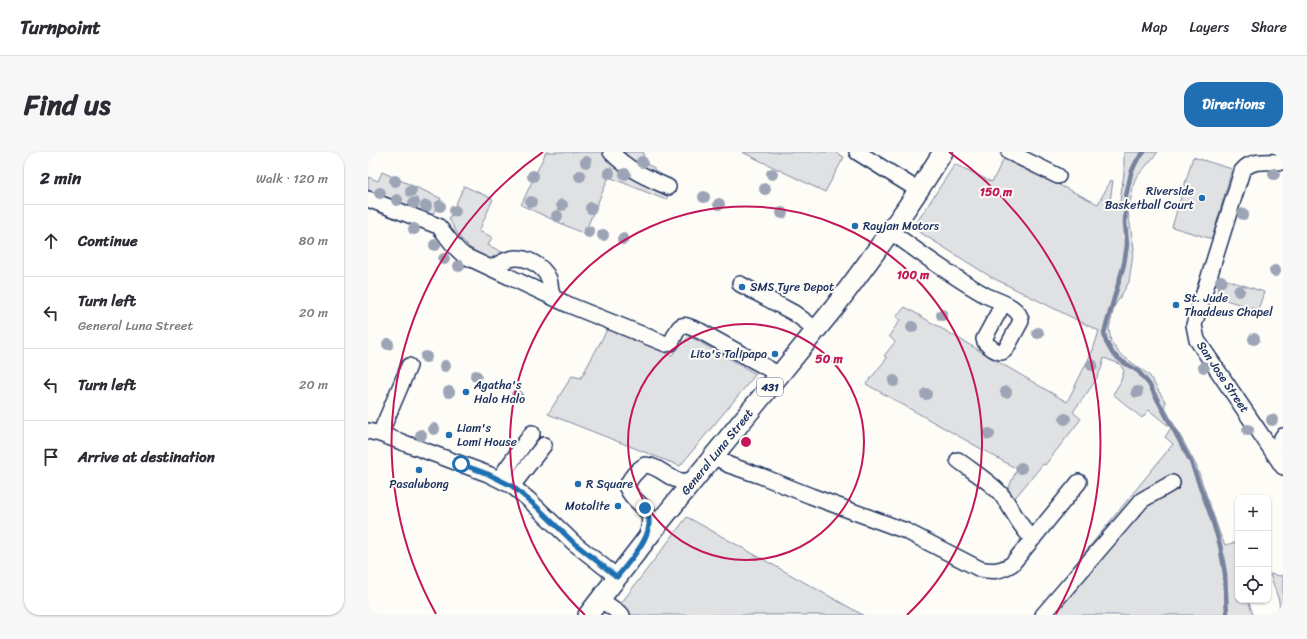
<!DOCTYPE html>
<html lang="en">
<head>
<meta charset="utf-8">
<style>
	body { margin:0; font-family:Sriracha,sans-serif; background:#f7f7f7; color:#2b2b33 }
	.controls { position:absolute; right:12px; bottom:12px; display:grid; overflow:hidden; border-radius:8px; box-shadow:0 1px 3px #0004 }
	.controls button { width:36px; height:36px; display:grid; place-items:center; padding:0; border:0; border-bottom:1px solid #e1e1e2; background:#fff; color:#2b2b33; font:20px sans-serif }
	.stop { position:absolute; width:12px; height:12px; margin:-9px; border:3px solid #1f6fb2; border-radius:50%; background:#fff }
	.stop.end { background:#1f6fb2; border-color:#fff; box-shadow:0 1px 4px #0008 }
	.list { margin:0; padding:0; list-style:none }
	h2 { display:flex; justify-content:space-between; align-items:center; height:52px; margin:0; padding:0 16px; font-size:17px }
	h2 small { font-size:13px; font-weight:400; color:#7c7c81 }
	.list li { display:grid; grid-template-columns:26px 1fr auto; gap:12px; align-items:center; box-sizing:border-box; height:72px; padding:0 16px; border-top:1px solid #e1e1e2 }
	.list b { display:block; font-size:15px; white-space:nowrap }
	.list p { margin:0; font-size:13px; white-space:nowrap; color:#7c7c81 }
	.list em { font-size:13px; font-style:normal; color:#7c7c81 }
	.icon { flex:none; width:22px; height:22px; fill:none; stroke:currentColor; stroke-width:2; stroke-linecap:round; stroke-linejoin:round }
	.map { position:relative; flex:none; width:915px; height:463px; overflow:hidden; border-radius:16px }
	header { display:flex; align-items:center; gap:24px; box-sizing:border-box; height:56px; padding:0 20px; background:#fff; border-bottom:1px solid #e1e1e2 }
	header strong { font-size:19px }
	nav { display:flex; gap:22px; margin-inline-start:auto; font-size:14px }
	.intro { display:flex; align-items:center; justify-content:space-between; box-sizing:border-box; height:96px; padding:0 24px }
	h1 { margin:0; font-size:28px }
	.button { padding:10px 18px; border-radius:16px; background:#1f6fb2; color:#fff; font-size:14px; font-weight:700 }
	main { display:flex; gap:24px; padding:0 24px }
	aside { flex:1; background:#fff; border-radius:16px; box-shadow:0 1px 3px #0004 }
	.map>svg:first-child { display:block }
	.green { fill:#e0e1e3; stroke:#7e88a0 }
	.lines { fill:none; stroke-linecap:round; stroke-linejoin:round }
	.stream { stroke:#76819c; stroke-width:4.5 }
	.minor-casing { stroke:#1b2f5e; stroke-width:18 }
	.major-casing { stroke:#1b2f5e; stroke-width:22 }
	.minor { stroke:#fdfcf7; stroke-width:15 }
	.major { stroke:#fdfcf7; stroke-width:19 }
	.tree { fill:#9ca4b5 }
	.route { stroke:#1f6fb2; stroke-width:5 }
	.ring { fill:none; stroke:#c2185b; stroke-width:2 }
	.poi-dot { fill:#1f6fb2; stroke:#fdfcf7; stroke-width:1.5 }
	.labels { text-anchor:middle; stroke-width:4; stroke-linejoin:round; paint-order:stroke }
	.shield { fill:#fdfcf7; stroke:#5f6c8c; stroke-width:1 }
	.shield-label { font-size:11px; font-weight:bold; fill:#1b2f5e }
	.poi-label { font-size:12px; fill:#1b2f5e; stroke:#fdfcf7; text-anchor:start }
	.street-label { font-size:12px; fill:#1b2f5e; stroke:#fdfcf7 }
	.centre { fill:#c2185b; stroke:#fdfcf7; stroke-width:2 }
	.ring-label { font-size:12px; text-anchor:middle; font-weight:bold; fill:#c2185b; stroke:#fdfcf7; stroke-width:4; stroke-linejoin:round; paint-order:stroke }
</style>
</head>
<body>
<header>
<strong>Turnpoint</strong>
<nav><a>Map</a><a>Layers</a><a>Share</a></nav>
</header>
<div class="intro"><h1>Find us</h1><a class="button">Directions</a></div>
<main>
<aside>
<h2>2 min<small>Walk · 120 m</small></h2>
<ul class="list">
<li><svg class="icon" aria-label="ahead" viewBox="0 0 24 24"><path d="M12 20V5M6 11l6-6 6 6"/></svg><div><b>Continue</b></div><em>80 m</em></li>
<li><svg class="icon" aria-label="left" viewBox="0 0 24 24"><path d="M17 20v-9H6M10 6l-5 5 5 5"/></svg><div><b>Turn left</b><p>General Luna Street</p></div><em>20 m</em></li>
<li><svg class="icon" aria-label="left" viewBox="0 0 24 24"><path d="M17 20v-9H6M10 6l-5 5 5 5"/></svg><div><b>Turn left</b></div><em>20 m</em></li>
<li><svg class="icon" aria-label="arrive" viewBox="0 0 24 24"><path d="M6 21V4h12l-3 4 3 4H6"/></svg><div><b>Arrive at destination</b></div></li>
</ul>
</aside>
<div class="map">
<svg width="915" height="463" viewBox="0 0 915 463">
	<rect width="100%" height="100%" fill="#fdfcf7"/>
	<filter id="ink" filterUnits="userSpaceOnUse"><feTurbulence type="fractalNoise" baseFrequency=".025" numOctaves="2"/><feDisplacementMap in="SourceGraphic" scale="8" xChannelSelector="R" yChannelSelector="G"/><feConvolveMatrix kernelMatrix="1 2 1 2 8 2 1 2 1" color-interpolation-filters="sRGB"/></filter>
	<g filter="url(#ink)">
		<!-- green -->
		<path class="green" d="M 178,0 L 274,0 L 276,1 L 273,10 L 285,15 L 290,23 L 305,33 L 298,48 L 241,25 L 216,82 L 153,53 Z
			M 374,0 L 467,0 L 476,5 L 457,40 Z
			M 756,0 L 790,0 L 767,27 L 760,60 L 766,96 L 761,130 L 746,155 L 741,177 L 743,190 L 752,202 L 781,223 L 798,251 L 796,254 L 828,313 L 853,385 L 857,393 L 869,390 L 870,395 L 870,448 L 880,448 L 885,463 L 666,463 L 805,292 L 797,285 L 803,276 L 781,258 L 774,266 L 745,242 L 752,231 L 756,219 L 752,212 L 736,206 C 733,226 716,244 705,260 L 713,267 L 677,313 L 675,312 L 646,347 L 640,337 L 649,317 L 498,232 L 519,206 L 516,204 L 527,190 L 521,184 L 532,168 L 528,165 L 537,155 L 699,250 L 725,198 L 731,179 L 623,125 L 545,76 L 587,12 L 624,30 L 636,6 L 730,52 L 743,28 L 745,29 L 741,55 L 751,56 L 756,21 Z
			M 825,5 L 864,17 L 844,87 L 804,75 Z
			M 14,20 L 72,46 L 73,47 L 63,66 L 8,43 L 0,37 L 0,25 L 10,29 Z
			M 96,34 L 125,47 L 111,79 L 124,85 L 120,93 L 134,100 L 126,109 C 99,97 95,92 81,67 Z
			M 853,126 L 896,140 L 890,158 L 848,145 Z
			M 240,176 L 304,203 L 321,184 L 388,222 L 312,314 L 180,262 L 204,224 L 213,226 Z
			M 319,365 L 495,463 L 244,463 Z
			M 902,422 L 913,424 L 915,422 L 915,463 L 912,463 L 911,449 Z"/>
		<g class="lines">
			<!-- stream -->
			<path class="stream" d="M 776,0 L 768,10 L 763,21 L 758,44 L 757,70 L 759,93 L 756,112 L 736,181 L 738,190 L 745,202 L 755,210 L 770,219 L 781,232 L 823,310 L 843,364 L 852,393 L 857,422 L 859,463"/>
			<!-- minor casing -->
			<g class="minor-casing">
				<path id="minor" d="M 243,0 C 260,18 278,25 300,35
					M 489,0 L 550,38
					M 641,0 L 690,24
					M 915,10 C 902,10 883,7 874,19 L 826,173 L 829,188 L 915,315
					M 0,47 L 70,74 C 79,83 86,97 97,104 L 201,153 L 298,192 L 303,191 C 313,171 311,170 332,179 L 412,223
					M 522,79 C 553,102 584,124 617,143 C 629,149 652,154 653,169 L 638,197 L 634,200 C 628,200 621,195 617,190 L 616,187 L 635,152
					M 122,116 C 129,114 134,109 142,107 C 156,103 175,113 181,127 C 183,133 182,139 185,145
					M 372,132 L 426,161 L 449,178
					M 0,279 L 12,282 L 120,322 L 144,334 L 160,347 L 206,391 L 249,425
					M 12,282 L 41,214
					M 906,300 L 915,284
					M 345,303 L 361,313 L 393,324 L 443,344 L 538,379 L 612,417 C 625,420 633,419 644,412 L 711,330
					M 590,308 C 604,319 620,328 632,341 C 645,356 649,373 665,387
					M 131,327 L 164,281
					M 144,334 L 176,293
					M 277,388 C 291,353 270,359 259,336 C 260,327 270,317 277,313 C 296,314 304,336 326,327
					M 232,447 L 254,463
					M 675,463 L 774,348 L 804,331"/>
			</g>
			<!-- major casing -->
			<g class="major-casing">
				<path id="major" d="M 220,463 L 291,371 L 466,156 C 504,105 542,54 575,0"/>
			</g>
			<!-- minor -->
			<use href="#minor" class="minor"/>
			<!-- major -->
			<use href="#major" class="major"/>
		</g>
		<!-- trees -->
		<g class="tree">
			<circle cx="218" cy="10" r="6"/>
			<circle cx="274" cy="10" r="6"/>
			<circle cx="241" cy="21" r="6"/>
			<circle cx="257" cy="22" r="6"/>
			<circle cx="404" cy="22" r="6"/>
			<circle cx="906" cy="22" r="6"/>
			<circle cx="165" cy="24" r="6"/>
			<circle cx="212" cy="24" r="6"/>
			<circle cx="27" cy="29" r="6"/>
			<circle cx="397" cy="37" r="6"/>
			<circle cx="43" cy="39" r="6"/>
			<circle cx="12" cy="41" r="6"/>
			<circle cx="336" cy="45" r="6"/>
			<circle cx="29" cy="48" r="6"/>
			<circle cx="163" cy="50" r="6"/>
			<circle cx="46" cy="51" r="6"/>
			<circle cx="351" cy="52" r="6"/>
			<circle cx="194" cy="53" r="6"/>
			<circle cx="58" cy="54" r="6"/>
			<circle cx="72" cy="54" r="6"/>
			<circle cx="223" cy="56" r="6"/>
			<circle cx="87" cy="59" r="6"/>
			<circle cx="414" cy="61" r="6"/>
			<circle cx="875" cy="62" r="6"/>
			<circle cx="189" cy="64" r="6"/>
			<circle cx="46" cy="77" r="6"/>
			<circle cx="221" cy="80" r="6"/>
			<circle cx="235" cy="83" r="6"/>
			<circle cx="255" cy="87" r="6"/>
			<circle cx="67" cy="93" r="6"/>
			<circle cx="76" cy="107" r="6"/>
			<circle cx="91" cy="114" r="6"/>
			<circle cx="907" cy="119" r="6"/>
			<circle cx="853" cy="129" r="6"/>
			<circle cx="871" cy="139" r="6"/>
			<circle cx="574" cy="163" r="6"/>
			<circle cx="544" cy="175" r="6"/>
			<circle cx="670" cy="181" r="6"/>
			<circle cx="886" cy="187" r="6"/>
			<circle cx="20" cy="192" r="6"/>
			<circle cx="58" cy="205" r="6"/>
			<circle cx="724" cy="213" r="6"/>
			<circle cx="77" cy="214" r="6"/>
			<circle cx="836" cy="215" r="6"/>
			<circle cx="108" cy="224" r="6"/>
			<circle cx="526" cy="229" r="6"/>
			<circle cx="81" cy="240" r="6"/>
			<circle cx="638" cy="240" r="6"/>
			<circle cx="769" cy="240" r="6"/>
			<circle cx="558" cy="242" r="6"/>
			<circle cx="149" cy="243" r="6"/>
			<circle cx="697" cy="267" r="6"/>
			<circle cx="904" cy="268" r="6"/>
			<circle cx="66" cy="277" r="6"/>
			<circle cx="880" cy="278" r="6"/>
			<circle cx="621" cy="282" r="6"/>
			<circle cx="53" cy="283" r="6"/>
			<circle cx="653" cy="316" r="6"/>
		</g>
	</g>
	<g class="lines" filter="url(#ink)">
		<!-- route -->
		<path class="route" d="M 93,312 L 120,322 L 144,334 L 169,355 L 206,391 L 249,425 C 262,408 292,379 277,356"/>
	</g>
	<!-- distance rings -->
	<g class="ring">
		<circle cx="378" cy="290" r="118"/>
		<path d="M217 463A236 236 0 1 1 539 463"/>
		<path d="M68 462A354 354 0 0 1 175 0M581 0A354 354 0 0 1 688 462"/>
	</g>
	<!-- markers -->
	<g class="poi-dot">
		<circle cx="834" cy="46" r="4"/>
		<circle cx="487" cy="74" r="4"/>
		<circle cx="374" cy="135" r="4"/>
		<circle cx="808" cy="153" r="4"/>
		<circle cx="407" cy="202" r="4"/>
		<circle cx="98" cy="240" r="4"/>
		<circle cx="81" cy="283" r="4"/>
		<circle cx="51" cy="318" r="4"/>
		<circle cx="210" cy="332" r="4"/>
		<circle cx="250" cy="354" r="4"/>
	</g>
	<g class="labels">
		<!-- shield labels -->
		<rect class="shield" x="389" y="226" width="26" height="18" rx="3"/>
		<g class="shield-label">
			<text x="402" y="239">431</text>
		</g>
		<!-- poi labels -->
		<g class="poi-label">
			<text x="826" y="43" text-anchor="end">Riverside<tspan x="826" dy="14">Basketball Court</tspan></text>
			<text x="495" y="78">Rayjan Motors</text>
			<text x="382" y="139">SMS Tyre Depot</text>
			<text x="816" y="150">St. Jude<tspan x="816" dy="14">Thaddeus Chapel</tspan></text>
			<text x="399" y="206" text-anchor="end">Lito's Talipapa</text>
			<text x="106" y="237">Agatha's<tspan x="106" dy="14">Halo Halo</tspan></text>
			<text x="89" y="280">Liam's<tspan x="89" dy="14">Lomi House</tspan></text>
			<text x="51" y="336" text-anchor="middle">Pasalubong</text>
			<text x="218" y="336">R Square</text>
			<text x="242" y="358" text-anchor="end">Motolite</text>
		</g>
		<!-- street labels -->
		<g class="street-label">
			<text transform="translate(855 225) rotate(56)" y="4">San Jose Street</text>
			<text transform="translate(349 300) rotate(-51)" y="4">General Luna Street</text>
		</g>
	</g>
	<circle cx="378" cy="290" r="6" class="centre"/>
	<g class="ring-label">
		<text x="628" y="44">150 m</text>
		<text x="545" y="127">100 m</text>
		<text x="461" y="211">50 m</text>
	</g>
</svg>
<div class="controls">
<button>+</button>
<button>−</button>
<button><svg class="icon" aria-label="locate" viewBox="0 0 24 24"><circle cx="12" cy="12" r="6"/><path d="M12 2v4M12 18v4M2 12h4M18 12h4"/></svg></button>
</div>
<div class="stop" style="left:93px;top:312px"></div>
<div class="stop end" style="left:277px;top:356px"></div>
</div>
</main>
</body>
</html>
